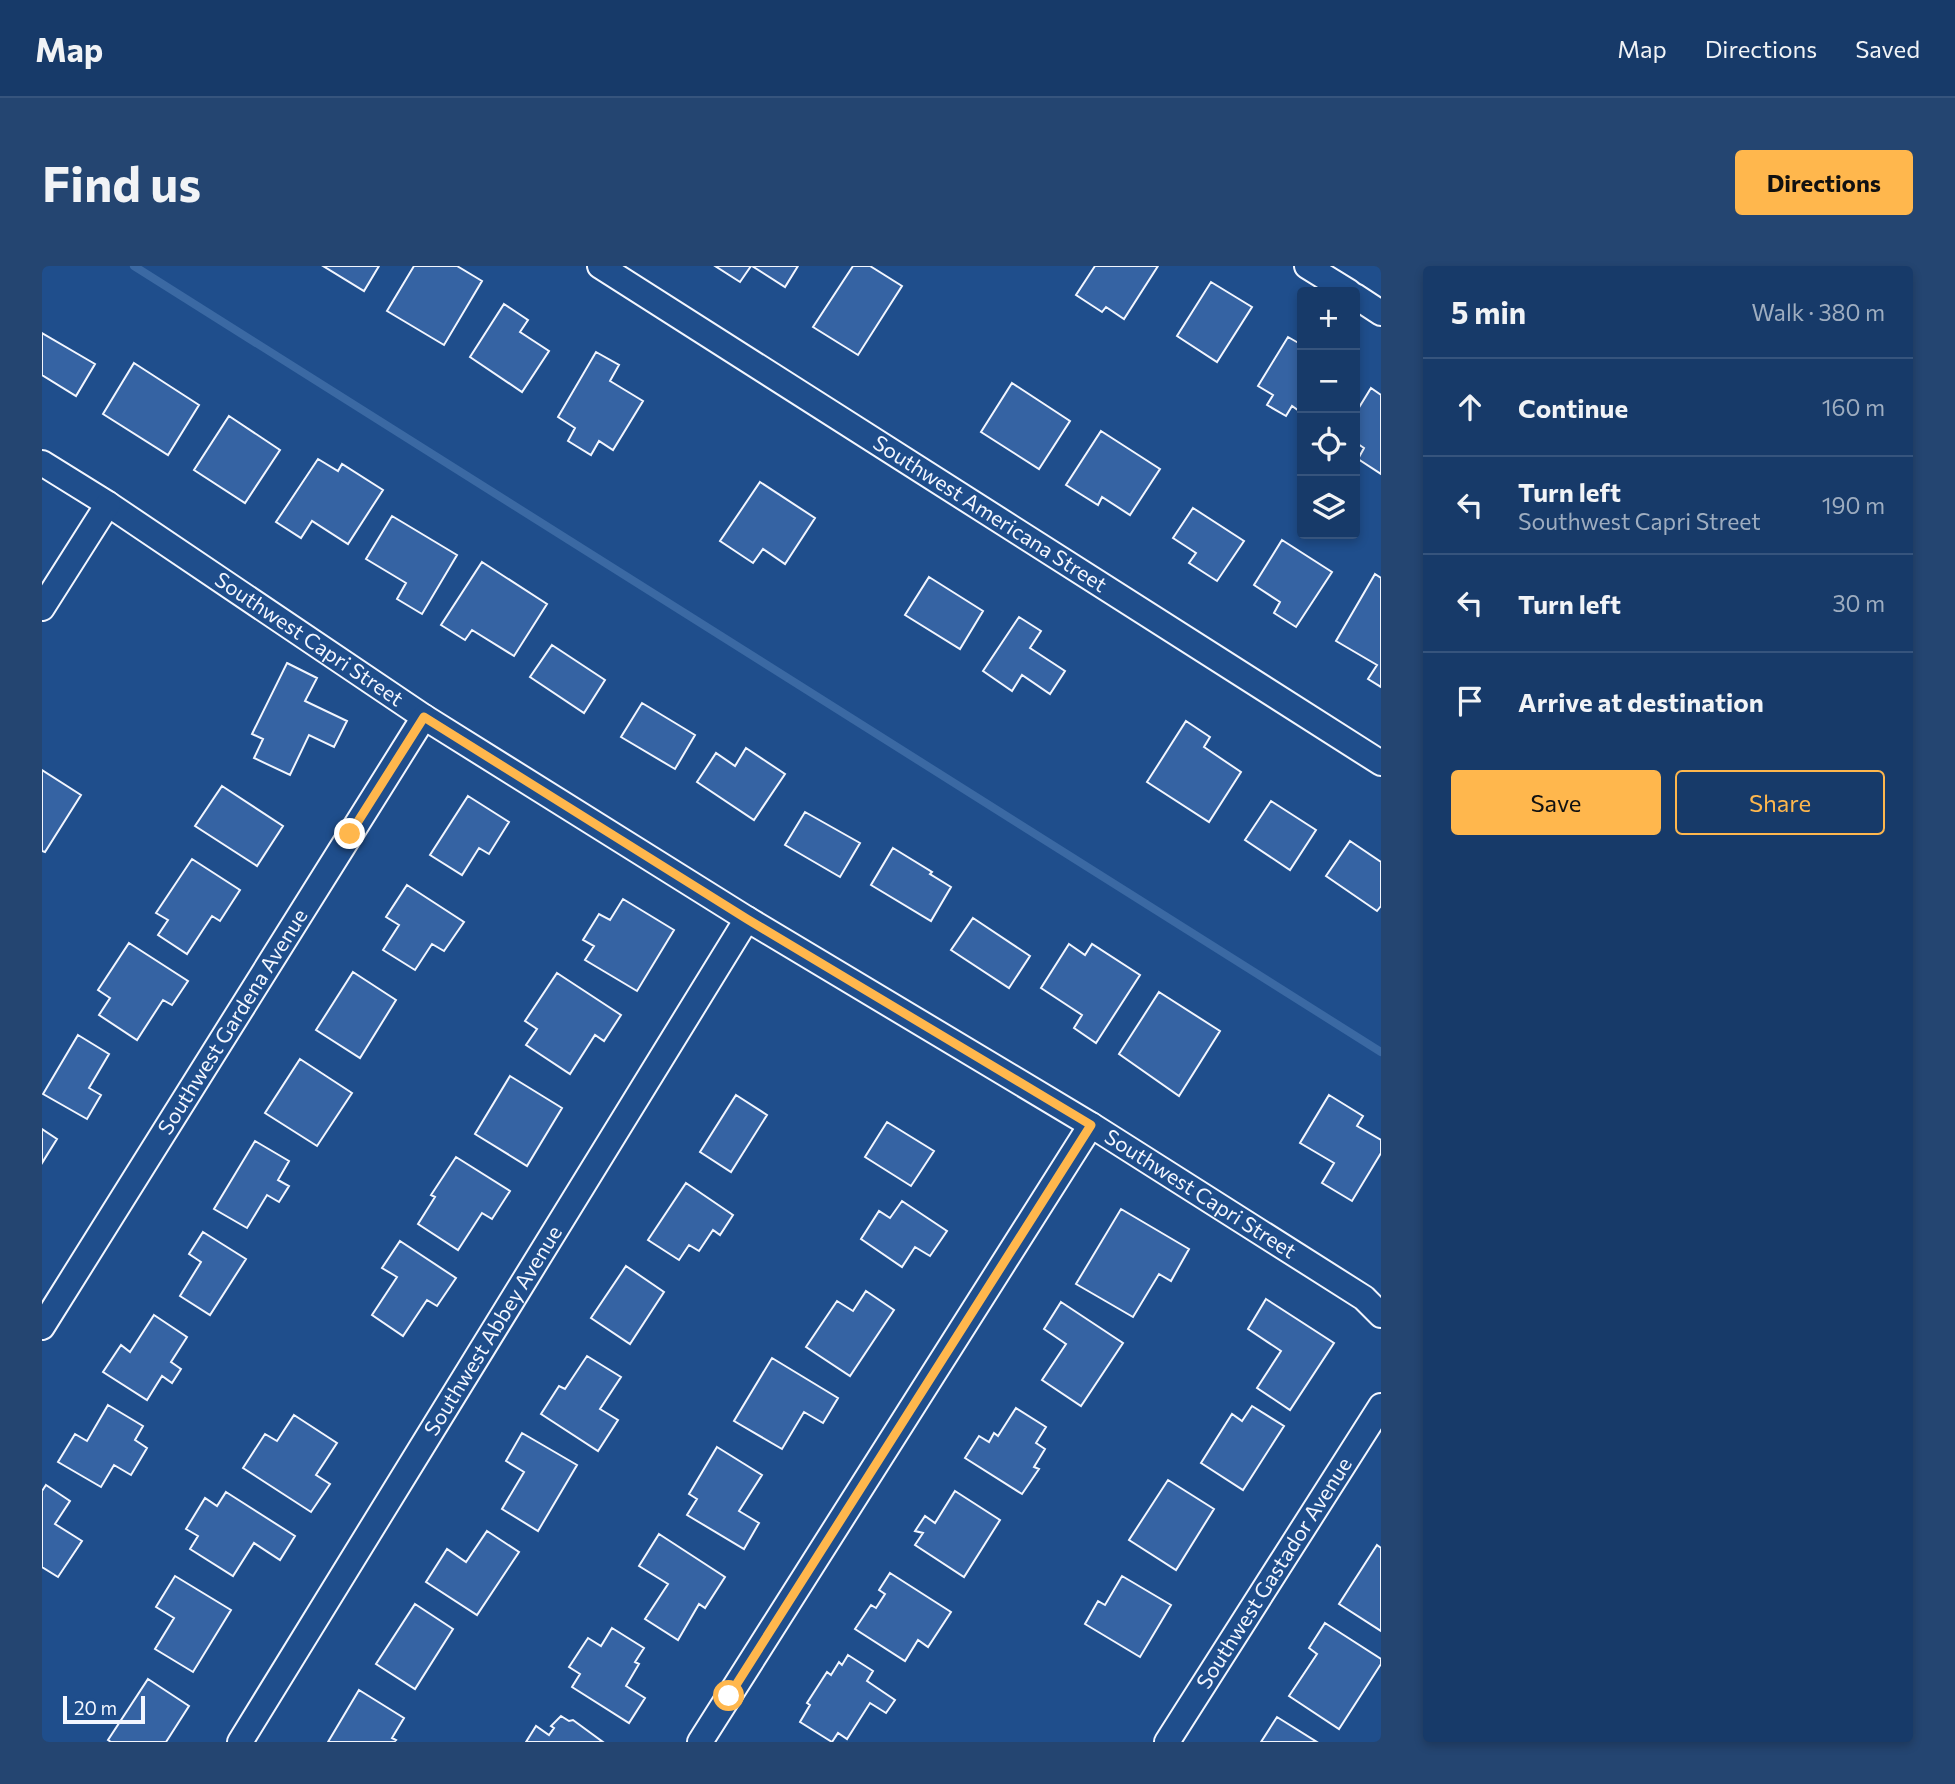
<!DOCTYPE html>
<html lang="en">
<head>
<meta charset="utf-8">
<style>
	body { margin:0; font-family:Commissioner,sans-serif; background:#244571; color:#f1f3f6 }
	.controls { position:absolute; right:21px; top:21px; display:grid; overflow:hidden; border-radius:7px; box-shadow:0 4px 10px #0003 }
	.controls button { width:63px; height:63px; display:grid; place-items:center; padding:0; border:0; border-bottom:2px solid #36547d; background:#173a69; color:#f1f3f6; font:35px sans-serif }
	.scale { position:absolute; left:21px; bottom:18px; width:82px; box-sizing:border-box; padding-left:7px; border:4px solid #f2f6ff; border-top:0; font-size:19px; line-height:24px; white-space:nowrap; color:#f2f6ff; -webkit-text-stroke:5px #1f4e8c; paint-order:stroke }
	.stop { position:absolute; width:21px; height:21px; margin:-16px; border:5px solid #ffb74d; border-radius:50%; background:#fff }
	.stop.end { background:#ffb74d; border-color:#fff; box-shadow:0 2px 7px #0008 }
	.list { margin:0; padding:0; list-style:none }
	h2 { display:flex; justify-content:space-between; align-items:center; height:91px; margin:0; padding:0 28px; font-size:30px }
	h2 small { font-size:23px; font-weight:400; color:#9eadc0 }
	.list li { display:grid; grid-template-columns:46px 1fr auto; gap:21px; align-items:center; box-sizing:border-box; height:98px; padding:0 28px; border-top:2px solid #36547d }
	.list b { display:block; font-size:26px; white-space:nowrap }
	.list p { margin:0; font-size:23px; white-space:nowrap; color:#9eadc0 }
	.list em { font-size:23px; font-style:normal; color:#9eadc0 }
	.actions { display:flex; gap:14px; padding:21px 28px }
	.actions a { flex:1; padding:16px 0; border:2px solid #ffb74d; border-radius:7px; text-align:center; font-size:24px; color:#ffb74d }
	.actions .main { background:#ffb74d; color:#111 }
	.icon { flex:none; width:38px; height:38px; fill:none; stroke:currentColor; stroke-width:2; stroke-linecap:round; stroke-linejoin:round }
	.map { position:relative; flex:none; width:1339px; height:1476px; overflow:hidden; border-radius:7px }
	header { display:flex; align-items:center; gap:42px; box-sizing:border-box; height:98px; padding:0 35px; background:#173a69; border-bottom:2px solid #36547d }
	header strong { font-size:33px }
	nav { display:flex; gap:38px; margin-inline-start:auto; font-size:24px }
	.intro { display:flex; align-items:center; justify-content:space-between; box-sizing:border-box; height:168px; padding:0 42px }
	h1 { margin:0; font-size:49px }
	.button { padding:18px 32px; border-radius:7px; background:#ffb74d; color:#111; font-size:24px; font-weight:700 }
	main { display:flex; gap:42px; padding:0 42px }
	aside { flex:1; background:#173a69; border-radius:7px; box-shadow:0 4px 10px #0003 }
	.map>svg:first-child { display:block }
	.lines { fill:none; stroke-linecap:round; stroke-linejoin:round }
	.stream { stroke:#3b69a3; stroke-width:8 }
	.building { fill:#3563a3; stroke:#f2f6ff; stroke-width:2 }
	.minor-casing { stroke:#f2f6ff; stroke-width:28 }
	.minor { stroke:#1f4e8c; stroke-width:24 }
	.route { stroke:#ffb74d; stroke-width:9 }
	.labels { text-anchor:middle; stroke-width:5; stroke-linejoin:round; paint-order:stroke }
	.street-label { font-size:21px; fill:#f2f6ff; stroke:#1f4e8c }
</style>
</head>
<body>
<header>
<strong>Map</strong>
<nav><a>Map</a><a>Directions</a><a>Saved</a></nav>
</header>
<div class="intro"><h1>Find us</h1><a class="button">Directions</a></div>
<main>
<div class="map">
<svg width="1339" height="1476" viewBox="0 0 1339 1476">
	<rect width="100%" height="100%" fill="#1f4e8c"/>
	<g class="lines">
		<!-- stream -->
		<path class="stream" d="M 92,0 L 1339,786"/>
	</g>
	<!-- building -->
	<path class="building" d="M 281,0 L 337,0 L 322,25 Z
		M 372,0 L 415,0 L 440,15 L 402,79 L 345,45 Z
		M 673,0 L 709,0 L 698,16 Z
		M 710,0 L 756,0 L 743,21 Z
		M 811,0 L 828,0 L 860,20 L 816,89 L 771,61 Z
		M 1053,0 L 1116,0 L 1082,53 L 1064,41 L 1060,46 L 1034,29 Z
		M 1169,16 L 1210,41 L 1175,96 L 1135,70 Z
		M 462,38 L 486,54 L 478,66 L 507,85 L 480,126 L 428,91 Z
		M 0,67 L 53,98 L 34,130 L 0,109 Z
		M 1246,71 L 1260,79 L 1260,147 L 1250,140 L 1244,150 L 1225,139 L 1231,129 L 1216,120 Z
		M 554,86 L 577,99 L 568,115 L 601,135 L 571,184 L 557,175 L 549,189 L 526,175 L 533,162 L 516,151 Z
		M 92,97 L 157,139 L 126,189 L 61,148 Z
		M 970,117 L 1028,155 L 997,203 L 939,166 Z
		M 1329,122 L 1339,129 L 1339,208 L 1316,193 L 1322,182 L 1313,176 L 1313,148 Z
		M 187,150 L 238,184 L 203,237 L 152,204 Z
		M 1059,165 L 1118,203 L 1088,249 L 1060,231 L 1056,239 L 1024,219 Z
		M 276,193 L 296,205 L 300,198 L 341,224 L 306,278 L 270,255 L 259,272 L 234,256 Z
		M 718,216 L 773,252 L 743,298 L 721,283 L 711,297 L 678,275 Z
		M 1151,242 L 1202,275 L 1175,315 L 1147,297 L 1154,287 L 1131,272 Z
		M 350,250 L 415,289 L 380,348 L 355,333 L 364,317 L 324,293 Z
		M 1240,274 L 1290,306 L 1254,361 L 1232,347 L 1238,336 L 1212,319 Z
		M 440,296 L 505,338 L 472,390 L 430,364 L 423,374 L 399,359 Z
		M 1333,308 L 1339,312 L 1339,421 L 1326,413 L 1335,399 L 1294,375 Z
		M 887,311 L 941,345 L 918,383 L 863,349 Z
		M 977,351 L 999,365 L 988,382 L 1023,405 L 1008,428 L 980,409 L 970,425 L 941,405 Z
		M 510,379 L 563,414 L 542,447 L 488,411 Z
		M 245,397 L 275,412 L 263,435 L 305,455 L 292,481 L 267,469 L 248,509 L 212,492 L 221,473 L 210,468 Z
		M 600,437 L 653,469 L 633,503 L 579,471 Z
		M 1144,455 L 1168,471 L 1162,481 L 1199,506 L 1167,556 L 1105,516 Z
		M 704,482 L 743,508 L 712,554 L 655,516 L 674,487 L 693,500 Z
		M 0,504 L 39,529 L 3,586 L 0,585 Z
		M 180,520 L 241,560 L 215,600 L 153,560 Z
		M 426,530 L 467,556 L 447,588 L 437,582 L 420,609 L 388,589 Z
		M 1229,535 L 1274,564 L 1248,604 L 1203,574 Z
		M 763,546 L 818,577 L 798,611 L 743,579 Z
		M 1308,575 L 1339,596 L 1339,640 L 1335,645 L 1284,610 Z
		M 851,582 L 890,606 L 888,608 L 909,621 L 889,655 L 829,619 Z
		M 150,593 L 198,624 L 178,655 L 170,650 L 145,688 L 116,669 L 126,654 L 114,647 Z
		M 365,619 L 422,656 L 402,685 L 390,678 L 373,704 L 341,684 L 357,659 L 344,651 Z
		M 581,633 L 632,664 L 595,725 L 543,694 L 552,680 L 541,674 L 557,648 L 568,654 Z
		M 931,652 L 988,690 L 967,722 L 909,684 Z
		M 87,677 L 146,715 L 130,739 L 121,734 L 95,774 L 57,749 L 68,732 L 56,724 Z
		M 1027,678 L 1043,689 L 1050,678 L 1098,709 L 1054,777 L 1032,762 L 1040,749 L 999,722 Z
		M 311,706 L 354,734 L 318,792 L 274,764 Z
		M 515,707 L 579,749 L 562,775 L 553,769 L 528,808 L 484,779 L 495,763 L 483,755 Z
		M 1117,726 L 1178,765 L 1137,830 L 1077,788 Z
		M 36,769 L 67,788 L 47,822 L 59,829 L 45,853 L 1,828 Z
		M 258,793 L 310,827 L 275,880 L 223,847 Z
		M 468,810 L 520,842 L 485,900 L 433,868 Z
		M 694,829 L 725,849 L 689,906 L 658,886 Z
		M 1287,829 L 1321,850 L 1315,860 L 1339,874 L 1339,887 L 1310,935 L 1280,917 L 1292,897 L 1258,877 Z
		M 845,856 L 892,885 L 869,920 L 823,891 Z
		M 0,863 L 15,873 L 0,897 Z
		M 213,875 L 247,895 L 236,914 L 247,920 L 237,936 L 225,929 L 205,962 L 172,943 Z
		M 414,891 L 468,925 L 450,953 L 440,947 L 416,984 L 376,958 L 393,931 L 389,929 Z
		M 644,917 L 691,949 L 678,969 L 671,964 L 657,985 L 647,979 L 637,994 L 606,974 Z
		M 860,935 L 905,965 L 888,990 L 873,981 L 860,1001 L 819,973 L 837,945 L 848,952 Z
		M 1079,943 L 1147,983 L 1129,1015 L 1117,1008 L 1091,1051 L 1034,1018 Z
		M 161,966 L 204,993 L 168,1049 L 138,1030 L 159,996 L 147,988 Z
		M 358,975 L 414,1012 L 395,1040 L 385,1034 L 361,1070 L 330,1049 L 355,1011 L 340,1002 Z
		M 584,1000 L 622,1026 L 588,1078 L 549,1052 Z
		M 824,1025 L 852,1044 L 808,1110 L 764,1081 L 795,1035 L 811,1045 Z
		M 1224,1033 L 1292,1077 L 1248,1144 L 1215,1122 L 1239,1085 L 1206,1063 Z
		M 1019,1036 L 1081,1077 L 1039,1140 L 1000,1114 L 1024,1078 L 1002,1063 Z
		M 112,1049 L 145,1071 L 129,1096 L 139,1103 L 130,1117 L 120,1110 L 105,1134 L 61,1106 L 79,1079 L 88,1086 Z
		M 545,1090 L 579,1111 L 558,1143 L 576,1154 L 556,1185 L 499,1148 L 517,1120 L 523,1123 Z
		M 730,1092 L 796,1132 L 781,1157 L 762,1146 L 740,1183 L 692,1155 Z
		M 66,1139 L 101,1160 L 93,1174 L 105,1182 L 89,1209 L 72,1199 L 59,1221 L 16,1196 L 33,1168 L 45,1175 Z
		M 1210,1140 L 1242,1160 L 1201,1224 L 1159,1197 L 1190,1148 L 1200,1155 Z
		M 974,1142 L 1004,1161 L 994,1177 L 1003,1183 L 992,1201 L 997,1203 L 980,1228 L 923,1192 L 937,1170 L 947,1176 L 952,1167 L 956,1170 Z
		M 252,1149 L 295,1177 L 274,1209 L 288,1218 L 269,1246 L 201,1202 L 223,1168 L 235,1175 Z
		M 480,1167 L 535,1199 L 496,1265 L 460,1243 L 482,1206 L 464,1195 Z
		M 675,1181 L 720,1209 L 697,1245 L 717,1257 L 702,1283 L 645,1249 L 655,1233 L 647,1228 Z
		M 1126,1214 L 1172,1243 L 1134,1304 L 1087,1274 Z
		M 4,1219 L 28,1235 L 13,1258 L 40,1275 L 16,1311 L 0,1301 L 0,1225 Z
		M 913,1225 L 958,1254 L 922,1311 L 873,1279 L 881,1267 L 873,1265 L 883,1250 L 893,1257 Z
		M 184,1226 L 253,1270 L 238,1294 L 212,1277 L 191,1310 L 148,1283 L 156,1270 L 144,1263 L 163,1232 L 175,1240 Z
		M 445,1265 L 477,1286 L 435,1349 L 384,1316 L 405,1283 L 424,1296 Z
		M 617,1268 L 683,1311 L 663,1342 L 657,1338 L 636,1374 L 603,1353 L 626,1318 L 597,1300 Z
		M 1335,1279 L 1339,1282 L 1339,1365 L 1297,1338 Z
		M 848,1307 L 909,1346 L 886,1381 L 876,1374 L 863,1395 L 813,1363 L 829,1339 L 834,1342 L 843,1328 L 837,1324 Z
		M 133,1310 L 189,1344 L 151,1406 L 113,1383 L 132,1352 L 114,1341 Z
		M 1080,1310 L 1129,1339 L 1098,1391 L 1043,1358 L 1056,1335 L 1063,1339 Z
		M 373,1338 L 411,1363 L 373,1423 L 334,1398 Z
		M 1283,1357 L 1339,1393 L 1339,1398 L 1297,1463 L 1247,1430 L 1275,1388 L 1267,1382 Z
		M 570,1362 L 602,1382 L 593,1396 L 597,1398 L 584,1420 L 603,1432 L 587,1457 L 530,1421 L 538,1408 L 527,1401 L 546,1372 L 559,1380 Z
		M 806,1389 L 831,1405 L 825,1415 L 853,1434 L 844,1447 L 828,1437 L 805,1473 L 796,1467 L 790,1476 L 758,1456 L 768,1439 L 765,1437 L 785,1406 L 789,1409 L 797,1396 L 800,1399 Z
		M 106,1413 L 147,1440 L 124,1476 L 69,1476 L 66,1474 Z
		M 317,1424 L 362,1452 L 350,1472 L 354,1474 L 352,1476 L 286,1476 Z
		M 519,1450 L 527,1455 L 531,1454 L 561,1476 L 484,1476 L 494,1460 L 507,1469 L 512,1462 L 509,1460 Z
		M 1235,1451 L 1275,1476 L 1219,1476 Z"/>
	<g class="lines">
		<!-- minor casing -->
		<g class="minor-casing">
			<g id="minor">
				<path id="s1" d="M 558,0 L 1339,497"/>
				<path d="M 1265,0 L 1307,26"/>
				<path d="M 1313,30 L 1339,47"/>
				<path id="s2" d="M 0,197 L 66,238 L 382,451 L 705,653 L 1049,859 L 1322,1032 L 1339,1049"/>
				<path d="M 0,342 L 66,238"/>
				<path id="s3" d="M 0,1061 L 382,451"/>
				<path id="s4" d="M 198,1476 L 705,653"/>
				<path d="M 658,1476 L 1049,859"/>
				<path id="s5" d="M 1125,1476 L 1339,1140"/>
			</g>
		</g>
		<!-- minor -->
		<use href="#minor" class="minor"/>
	</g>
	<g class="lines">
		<!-- route -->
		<path class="route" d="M 308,568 L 382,451 L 705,653 L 1049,859 L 687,1430"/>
	</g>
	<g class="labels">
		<!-- street labels -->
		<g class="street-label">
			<text dy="7" stroke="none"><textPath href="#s1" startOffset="462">Southwest Americana Street</textPath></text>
			<text dy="7" stroke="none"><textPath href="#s2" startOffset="320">Southwest Capri Street</textPath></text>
			<text dy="7" stroke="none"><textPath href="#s3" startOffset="360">Southwest Gardena Avenue</textPath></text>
			<text dy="7" stroke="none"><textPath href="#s2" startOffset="1370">Southwest Capri Street</textPath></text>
			<text dy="7" stroke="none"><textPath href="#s4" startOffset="483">Southwest Abbey Avenue</textPath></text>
			<text dy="7" stroke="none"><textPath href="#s5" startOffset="200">Southwest Gastador Avenue</textPath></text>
		</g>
	</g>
</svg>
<div class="controls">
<button>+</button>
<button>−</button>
<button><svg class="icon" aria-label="locate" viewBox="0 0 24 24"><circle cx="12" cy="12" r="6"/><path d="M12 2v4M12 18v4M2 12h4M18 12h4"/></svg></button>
<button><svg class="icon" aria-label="layers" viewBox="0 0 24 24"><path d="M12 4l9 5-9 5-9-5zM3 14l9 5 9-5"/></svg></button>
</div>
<div class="scale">20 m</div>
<div class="stop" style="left:687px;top:1430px"></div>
<div class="stop end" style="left:308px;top:568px"></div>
</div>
<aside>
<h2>5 min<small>Walk · 380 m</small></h2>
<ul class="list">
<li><svg class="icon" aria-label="ahead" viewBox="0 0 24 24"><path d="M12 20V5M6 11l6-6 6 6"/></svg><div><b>Continue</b></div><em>160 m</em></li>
<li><svg class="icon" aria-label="left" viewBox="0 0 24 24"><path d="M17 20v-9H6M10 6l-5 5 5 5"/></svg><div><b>Turn left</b><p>Southwest Capri Street</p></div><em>190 m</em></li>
<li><svg class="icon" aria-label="left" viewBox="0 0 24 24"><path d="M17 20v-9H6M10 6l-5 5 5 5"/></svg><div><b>Turn left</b></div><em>30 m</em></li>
<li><svg class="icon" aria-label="arrive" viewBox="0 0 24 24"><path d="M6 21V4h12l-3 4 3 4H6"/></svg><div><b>Arrive at destination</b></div></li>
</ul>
<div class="actions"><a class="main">Save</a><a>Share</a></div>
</aside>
</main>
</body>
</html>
